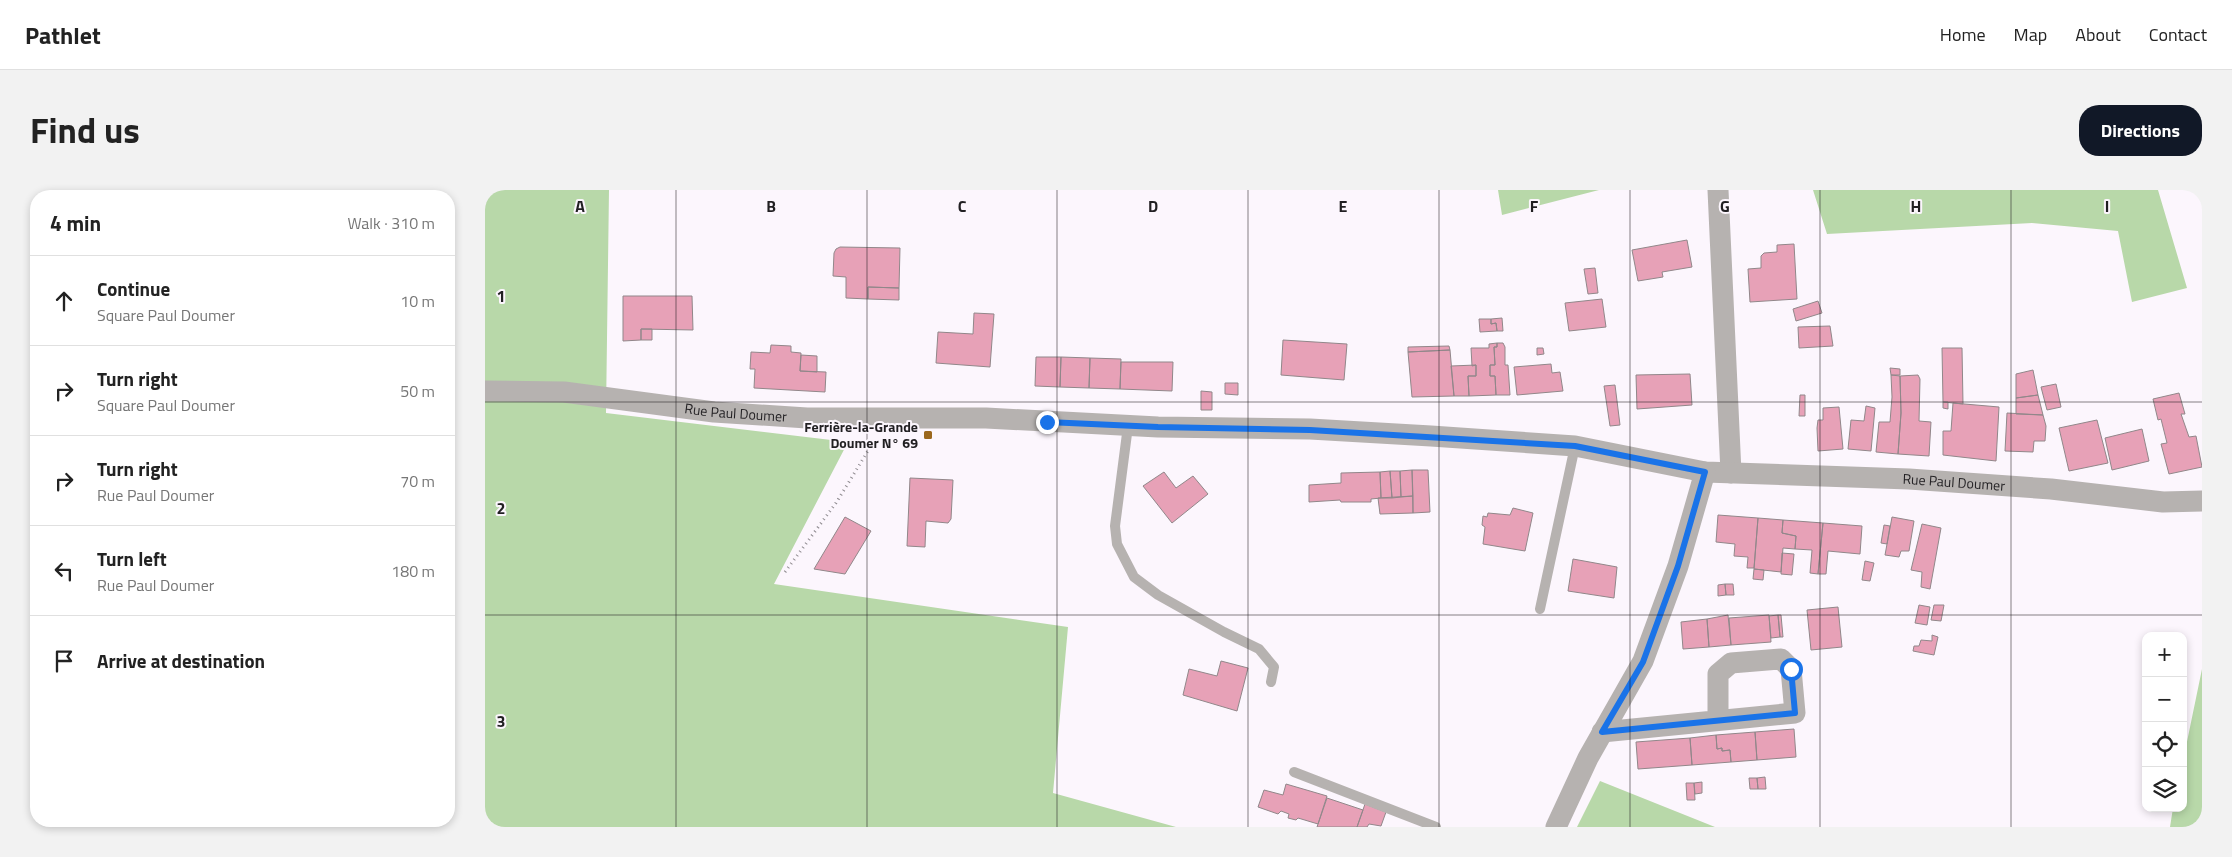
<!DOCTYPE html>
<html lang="en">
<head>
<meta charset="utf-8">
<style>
	body { margin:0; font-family:"Titillium Web",sans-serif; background:#f2f2f2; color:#222 }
	.controls { position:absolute; right:15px; bottom:15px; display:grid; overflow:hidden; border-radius:10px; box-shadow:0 2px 8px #0003 }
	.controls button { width:45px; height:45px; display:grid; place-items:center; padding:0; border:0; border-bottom:1px solid #e0e0e0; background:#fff; color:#222; font:25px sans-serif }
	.stop { position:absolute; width:15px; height:15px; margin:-11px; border:4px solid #1a73e8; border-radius:50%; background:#fff }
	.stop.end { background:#1a73e8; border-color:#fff; box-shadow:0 1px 5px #0008 }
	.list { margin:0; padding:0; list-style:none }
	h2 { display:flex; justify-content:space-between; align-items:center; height:65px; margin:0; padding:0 20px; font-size:21px }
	h2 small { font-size:16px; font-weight:400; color:#767676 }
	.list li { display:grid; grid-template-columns:32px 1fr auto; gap:15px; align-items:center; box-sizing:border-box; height:90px; padding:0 20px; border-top:1px solid #e0e0e0 }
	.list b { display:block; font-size:19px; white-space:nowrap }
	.list p { margin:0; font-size:16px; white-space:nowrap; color:#767676 }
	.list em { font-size:16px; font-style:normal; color:#767676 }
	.icon { flex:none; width:28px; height:28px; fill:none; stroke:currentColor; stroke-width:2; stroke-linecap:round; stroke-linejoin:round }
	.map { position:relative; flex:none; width:1717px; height:637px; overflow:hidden; border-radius:20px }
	header { display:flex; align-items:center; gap:30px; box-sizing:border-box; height:70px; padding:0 25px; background:#fff; border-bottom:1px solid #e0e0e0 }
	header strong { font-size:24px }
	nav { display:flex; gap:28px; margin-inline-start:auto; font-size:18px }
	.intro { display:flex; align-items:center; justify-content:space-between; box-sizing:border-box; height:120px; padding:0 30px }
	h1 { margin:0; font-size:35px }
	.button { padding:12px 22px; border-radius:20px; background:#111827; color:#fff; font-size:18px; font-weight:700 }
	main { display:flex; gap:30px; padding:0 30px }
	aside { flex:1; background:#fff; border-radius:20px; box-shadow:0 2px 8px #0003 }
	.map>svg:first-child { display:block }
	.green { fill:#b8d8a9 }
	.building { fill:#e7a1b7; stroke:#91878a }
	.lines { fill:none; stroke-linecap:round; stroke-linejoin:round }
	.path { stroke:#8e8a8f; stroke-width:3; stroke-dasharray:1 4; stroke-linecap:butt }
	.lane { stroke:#b6b2b0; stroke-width:10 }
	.street { stroke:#b6b2b0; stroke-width:21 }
	.route { stroke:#1a73e8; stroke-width:6 }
	.grid { fill:none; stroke:#211f22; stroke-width:1; stroke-opacity:0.55 }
	.poi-dot { fill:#9b671d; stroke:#fcf6fd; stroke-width:2 }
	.labels { text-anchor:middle; stroke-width:4; stroke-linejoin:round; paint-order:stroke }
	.street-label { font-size:14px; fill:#211f22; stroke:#fcf6fd }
	.poi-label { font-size:14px; font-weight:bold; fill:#211f22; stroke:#fcf6fd; text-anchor:end }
	.grid-label { font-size:16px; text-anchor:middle; font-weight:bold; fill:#211f22; stroke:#fcf6fd; stroke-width:4; stroke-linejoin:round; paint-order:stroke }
</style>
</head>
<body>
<header>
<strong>Pathlet</strong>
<nav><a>Home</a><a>Map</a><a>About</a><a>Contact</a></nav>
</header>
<div class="intro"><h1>Find us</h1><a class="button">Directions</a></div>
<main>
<aside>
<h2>4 min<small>Walk · 310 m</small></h2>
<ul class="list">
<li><svg class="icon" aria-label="ahead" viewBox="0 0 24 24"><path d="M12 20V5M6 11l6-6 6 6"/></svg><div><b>Continue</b><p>Square Paul Doumer</p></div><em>10 m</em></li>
<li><svg class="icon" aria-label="right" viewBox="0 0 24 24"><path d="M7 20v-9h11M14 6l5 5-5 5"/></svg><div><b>Turn right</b><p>Square Paul Doumer</p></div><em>50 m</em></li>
<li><svg class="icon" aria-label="right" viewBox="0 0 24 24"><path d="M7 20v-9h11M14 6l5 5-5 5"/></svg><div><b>Turn right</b><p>Rue Paul Doumer</p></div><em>70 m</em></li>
<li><svg class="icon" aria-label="left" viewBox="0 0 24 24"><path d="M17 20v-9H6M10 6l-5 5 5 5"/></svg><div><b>Turn left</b><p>Rue Paul Doumer</p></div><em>180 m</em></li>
<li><svg class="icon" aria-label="arrive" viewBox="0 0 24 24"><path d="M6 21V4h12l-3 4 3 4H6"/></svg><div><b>Arrive at destination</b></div></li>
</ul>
</aside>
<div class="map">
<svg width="1717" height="637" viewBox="0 0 1717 637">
	<rect width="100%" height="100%" fill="#fcf6fd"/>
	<!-- green -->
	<path class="green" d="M 0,0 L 124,0 L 121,223 L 363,252 L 289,394 L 583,437 L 568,603 L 691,637 L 0,637 Z
		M 1013,0 L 1114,0 L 1017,25 Z
		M 1328,0 L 1673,0 L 1702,98 L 1647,112 L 1633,41 L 1547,33 L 1342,44 Z
		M 1717,479 L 1717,637 L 1685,637 L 1688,618 L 1698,618 L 1698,571 Z
		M 1115,591 L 1230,637 L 1092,637 Z"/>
	<!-- building -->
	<path class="building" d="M 1202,50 L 1207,77 L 1177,82 L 1178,87 L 1153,91 L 1147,60 Z
		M 1309,54 L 1312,109 L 1265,112 L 1263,79 L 1276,78 L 1276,66 L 1279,63 L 1292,62 L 1292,55 Z
		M 355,57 L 415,58 L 414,98 L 383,97 L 383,109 L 361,108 L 361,87 L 348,86 L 349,63 L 351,59 Z
		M 1110,78 L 1113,103 L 1103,104 L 1099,79 Z
		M 383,97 L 414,98 L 414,110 L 383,109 Z
		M 138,106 L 207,106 L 208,140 L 156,139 L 156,150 L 138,151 Z
		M 1117,109 L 1121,137 L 1084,141 L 1080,113 Z
		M 1333,111 L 1337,123 L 1311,131 L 1308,119 Z
		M 489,123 L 509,124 L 505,177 L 451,173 L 453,142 L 488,144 Z
		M 1017,128 L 1018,141 L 1012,141 L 1011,133 L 1006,134 L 1006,129 Z
		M 994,129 L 1006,129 L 1006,134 L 1011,133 L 1012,141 L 995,142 Z
		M 1345,136 L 1348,156 L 1314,158 L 1313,137 Z
		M 156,139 L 167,139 L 167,150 L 156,150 Z
		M 798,150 L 862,154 L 859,190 L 796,185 Z
		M 1012,153 L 1012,157 L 1009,157 L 1010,175 L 1005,175 L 1005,186 L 1010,186 L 1011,205 L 984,206 L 983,186 L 991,186 L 991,175 L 987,176 L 986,158 L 1004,158 L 1004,154 Z
		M 1012,153 L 1018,153 L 1020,157 L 1020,175 L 1023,175 L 1025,205 L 1011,205 L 1010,186 L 1005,186 L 1005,175 L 1010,175 L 1009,157 L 1012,157 Z
		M 286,155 L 306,156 L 306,162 L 316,163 L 315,181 L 341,182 L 340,202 L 269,198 L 270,179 L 265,179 L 266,162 L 285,163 Z
		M 964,156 L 965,160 L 923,162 L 923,157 Z
		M 1052,158 L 1058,158 L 1059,164 L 1052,165 Z
		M 1457,158 L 1477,158 L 1478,214 L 1458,212 Z
		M 965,160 L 969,206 L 927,207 L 923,162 Z
		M 316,165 L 332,166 L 332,182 L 315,181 Z
		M 551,167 L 576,167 L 575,197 L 550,196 Z
		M 576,167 L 605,168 L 604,198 L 575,197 Z
		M 605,168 L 636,169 L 635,199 L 604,198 Z
		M 636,172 L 688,172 L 687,201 L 635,199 Z
		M 1066,174 L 1067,183 L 1075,182 L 1078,201 L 1032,205 L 1029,177 Z
		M 991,175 L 991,186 L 983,186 L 984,206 L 969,206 L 966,176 Z
		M 1405,178 L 1415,179 L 1415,185 L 1406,185 Z
		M 1548,180 L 1553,205 L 1531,208 L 1531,184 Z
		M 1205,184 L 1207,215 L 1152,219 L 1151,185 Z
		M 1406,185 L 1415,186 L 1416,223 L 1413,264 L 1391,262 L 1394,232 L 1405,232 L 1407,207 Z
		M 1433,185 L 1435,189 L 1434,231 L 1446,232 L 1444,266 L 1413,264 L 1416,223 L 1415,186 Z
		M 740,193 L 753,193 L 753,205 L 740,204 Z
		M 1571,194 L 1576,217 L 1562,220 L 1556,197 Z
		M 1130,195 L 1135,235 L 1125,236 L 1119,196 Z
		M 716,201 L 727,202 L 727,220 L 716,220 Z
		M 1694,203 L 1700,224 L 1696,224 L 1704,247 L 1711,246 L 1717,277 L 1684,284 L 1676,254 L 1682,253 L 1676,229 L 1673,230 L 1668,209 Z
		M 1315,205 L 1320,205 L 1320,226 L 1314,226 Z
		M 1553,205 L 1558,225 L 1531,224 L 1531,208 Z
		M 1458,212 L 1463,212 L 1463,219 L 1458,218 Z
		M 1468,213 L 1514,217 L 1511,271 L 1458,265 L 1458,241 L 1466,241 Z
		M 1381,216 L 1390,218 L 1386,261 L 1363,259 L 1366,230 L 1379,231 Z
		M 1354,217 L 1358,259 L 1333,261 L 1332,238 L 1333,230 L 1338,230 L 1338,218 Z
		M 1522,223 L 1558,225 L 1561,236 L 1560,251 L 1549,251 L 1548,262 L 1520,261 Z
		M 1612,230 L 1623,273 L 1584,281 L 1574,238 Z
		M 1657,239 L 1664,271 L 1627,280 L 1620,248 Z
		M 927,280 L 943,280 L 945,322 L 928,323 Z
		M 927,280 L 928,306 L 916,307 L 915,281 Z
		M 905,281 L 907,308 L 896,308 L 895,282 Z
		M 905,281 L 915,281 L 916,307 L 907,308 Z
		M 679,282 L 691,298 L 708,286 L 723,304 L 687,333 L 658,296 Z
		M 895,282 L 896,308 L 886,309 L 886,312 L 856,312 L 855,310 L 824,312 L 824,295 L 856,293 L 856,283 Z
		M 425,288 L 468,290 L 466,329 L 463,333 L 441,331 L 440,357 L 422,356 Z
		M 928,306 L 928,323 L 895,324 L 893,308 Z
		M 1028,318 L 1048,323 L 1040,361 L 998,354 L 1000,337 L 997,335 L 998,326 L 1002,327 L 1003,323 L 1025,325 Z
		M 1233,325 L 1273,328 L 1269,378 L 1262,378 L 1263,367 L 1249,366 L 1250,354 L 1231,352 Z
		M 360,327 L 386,341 L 360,384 L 329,379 Z
		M 1407,327 L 1429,331 L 1424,361 L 1416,361 L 1414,367 L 1400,365 Z
		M 1273,328 L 1298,330 L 1297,343 L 1311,346 L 1310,359 L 1298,358 L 1296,382 L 1269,379 Z
		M 1298,330 L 1338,333 L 1333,384 L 1325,383 L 1327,360 L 1310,359 L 1311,346 L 1297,343 Z
		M 1338,333 L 1377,336 L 1375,364 L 1343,361 L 1341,384 L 1333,384 Z
		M 1437,334 L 1456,338 L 1445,399 L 1436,397 L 1437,382 L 1426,380 Z
		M 1399,335 L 1405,336 L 1402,354 L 1396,353 Z
		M 1297,363 L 1309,364 L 1307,385 L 1296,384 Z
		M 1088,369 L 1132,377 L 1129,408 L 1083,401 Z
		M 1380,371 L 1389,373 L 1385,391 L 1377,390 Z
		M 1269,379 L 1279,380 L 1278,390 L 1268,389 Z
		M 1240,394 L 1241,405 L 1233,406 L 1233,395 Z
		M 1240,394 L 1248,394 L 1249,405 L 1241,405 Z
		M 1434,415 L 1445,417 L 1442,435 L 1430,433 Z
		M 1449,415 L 1459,415 L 1456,431 L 1446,430 Z
		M 1353,417 L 1357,457 L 1326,460 L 1322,420 Z
		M 1243,425 L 1246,455 L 1224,457 L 1222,429 Z
		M 1284,425 L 1286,452 L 1246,455 L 1244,428 Z
		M 1293,425 L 1295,447 L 1286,448 L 1284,426 Z
		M 1293,425 L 1296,425 L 1298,447 L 1295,447 Z
		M 1222,429 L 1224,457 L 1198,459 L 1196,432 Z
		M 1447,445 L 1453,447 L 1449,465 L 1428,461 L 1429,456 L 1434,456 L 1436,450 L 1447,451 Z
		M 736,471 L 763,478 L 752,521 L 698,505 L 704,479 L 732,486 Z
		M 1309,539 L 1311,567 L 1272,570 L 1270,542 Z
		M 1270,542 L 1272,570 L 1246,572 L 1245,560 L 1237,561 L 1237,558 L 1232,559 L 1231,545 Z
		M 1231,545 L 1232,559 L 1237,558 L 1237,561 L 1245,560 L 1246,572 L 1207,575 L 1205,548 Z
		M 1205,548 L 1207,575 L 1153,579 L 1151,552 Z
		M 1280,587 L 1281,599 L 1273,599 L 1272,588 Z
		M 1264,588 L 1272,588 L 1273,599 L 1265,599 Z
		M 1217,592 L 1217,603 L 1210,604 L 1209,593 Z
		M 1201,593 L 1209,593 L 1210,610 L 1202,610 Z
		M 801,594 L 842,606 L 833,634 L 813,628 L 811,630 L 803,628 L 804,624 L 796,621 L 793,624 L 773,617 L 779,600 L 798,605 Z
		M 842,608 L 878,620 L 872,637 L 832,637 Z
		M 880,614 L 901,622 L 896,636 L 884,634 L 882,637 L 872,637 Z"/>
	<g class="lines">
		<!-- path -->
		<path class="path" d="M 300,382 L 351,313 L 389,251"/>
		<!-- lane -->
		<path class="lane" d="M 643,236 L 630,336 L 632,354 L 649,387 L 673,405 L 739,442 L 774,459 L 789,477 L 786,492
			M 1055,419 L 1090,256
			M 809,582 L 951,637"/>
		<!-- street -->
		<g class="street">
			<path d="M 1233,0 L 1246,283"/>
			<path id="s1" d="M 0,201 L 79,202 L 229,222 L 322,228 L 501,228 L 673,237 L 825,239 L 946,246 L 1090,256 L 1220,282 L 1424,289 L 1566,299 L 1678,312 L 1717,311"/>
			<path d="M 1117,542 L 1310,523 L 1306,479 L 1296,469 L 1246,473 L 1233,484 L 1233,530"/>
			<path d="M 1071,637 L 1103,568 L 1158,471 L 1193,376 L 1220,282"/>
		</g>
	</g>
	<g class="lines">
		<!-- route -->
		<path class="route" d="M 562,232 L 673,237 L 825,240 L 1090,256 L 1220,282 L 1193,376 L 1158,472 L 1117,542 L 1310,523 L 1306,479"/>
	</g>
	<!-- grid -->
	<path class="grid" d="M 191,0 L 191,637M 382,0 L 382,637M 572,0 L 572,637M 763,0 L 763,637M 954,0 L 954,637M 1145,0 L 1145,637M 1335,0 L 1335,637M 1526,0 L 1526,637M 0,212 L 1717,212M 0,425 L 1717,425"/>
	<!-- markers -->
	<rect class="poi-dot" x="438" y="240" width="10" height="10" rx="2.5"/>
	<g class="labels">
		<!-- street labels -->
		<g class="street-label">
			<text dy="5" stroke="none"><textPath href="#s1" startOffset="252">Rue Paul Doumer</textPath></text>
			<text dy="5" stroke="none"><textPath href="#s1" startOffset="1474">Rue Paul Doumer</textPath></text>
		</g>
		<!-- poi labels -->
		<g class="poi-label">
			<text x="433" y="242">Ferrière-la-Grande<tspan x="433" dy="16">Doumer N° 69</tspan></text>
		</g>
	</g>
	<g class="grid-label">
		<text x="95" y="22">A</text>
		<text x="286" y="22">B</text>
		<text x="477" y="22">C</text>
		<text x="668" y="22">D</text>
		<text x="858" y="22">E</text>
		<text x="1049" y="22">F</text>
		<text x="1240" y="22">G</text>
		<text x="1431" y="22">H</text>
		<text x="1622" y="22">I</text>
		<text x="16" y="112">1</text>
		<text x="16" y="324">2</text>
		<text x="16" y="537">3</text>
	</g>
</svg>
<div class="controls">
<button>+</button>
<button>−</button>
<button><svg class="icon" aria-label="locate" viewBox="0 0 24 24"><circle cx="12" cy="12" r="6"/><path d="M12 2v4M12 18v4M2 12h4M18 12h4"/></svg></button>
<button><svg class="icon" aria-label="layers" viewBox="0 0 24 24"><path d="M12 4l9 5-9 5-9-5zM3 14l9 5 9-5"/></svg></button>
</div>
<div class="stop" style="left:1306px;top:479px"></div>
<div class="stop end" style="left:562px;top:232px"></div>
</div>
</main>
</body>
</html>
